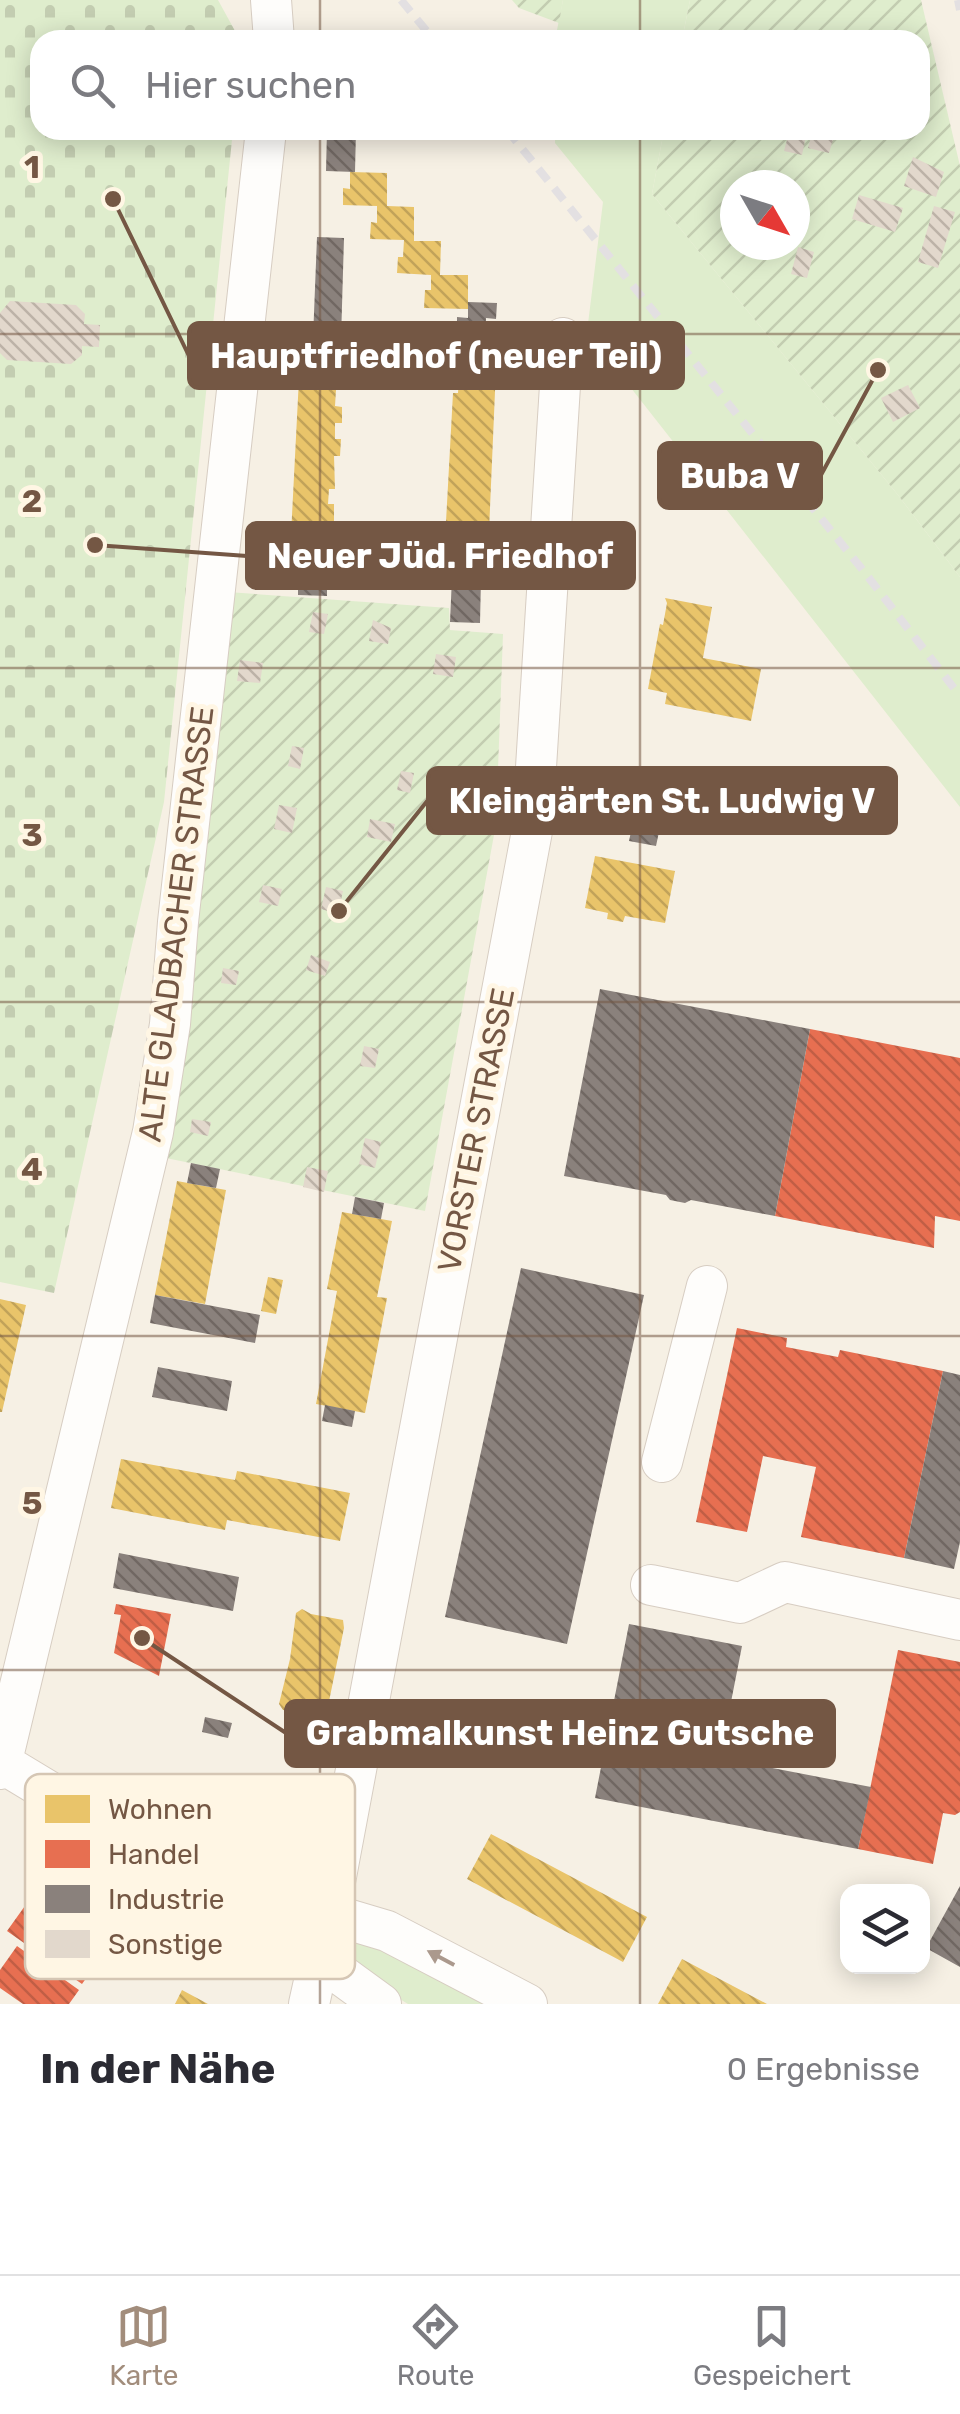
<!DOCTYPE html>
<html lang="de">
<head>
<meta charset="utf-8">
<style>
	body { margin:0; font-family:Rubik,sans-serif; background:#f2f2f3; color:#2b2b33 }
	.controls { position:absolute; right:30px; bottom:30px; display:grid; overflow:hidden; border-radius:20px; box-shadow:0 5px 25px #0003 }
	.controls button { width:90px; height:90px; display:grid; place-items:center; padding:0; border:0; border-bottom:2px solid #e1e1e2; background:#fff; color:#2b2b33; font:50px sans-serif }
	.compass { position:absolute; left:720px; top:170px; width:90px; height:90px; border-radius:50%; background:#fff; box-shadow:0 5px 25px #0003; rotate:129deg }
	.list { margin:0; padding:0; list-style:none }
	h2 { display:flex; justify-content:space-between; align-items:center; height:130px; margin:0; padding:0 40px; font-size:42px }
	h2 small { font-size:32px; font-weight:400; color:#7c7c81 }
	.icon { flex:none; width:55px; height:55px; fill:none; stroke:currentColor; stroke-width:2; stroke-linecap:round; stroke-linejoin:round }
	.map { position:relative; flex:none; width:960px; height:2004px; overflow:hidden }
	.search { position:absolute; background:#fff; box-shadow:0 5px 25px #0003; left:30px; right:30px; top:30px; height:110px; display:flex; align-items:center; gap:25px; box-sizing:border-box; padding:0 35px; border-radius:30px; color:#7c7c81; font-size:38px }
	.sheet { height:270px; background:#fff }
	nav { display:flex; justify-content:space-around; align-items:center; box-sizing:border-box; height:140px; border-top:2px solid #e1e1e2; background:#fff; font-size:28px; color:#7c7c81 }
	nav a { display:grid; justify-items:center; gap:5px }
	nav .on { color:#a28d7c }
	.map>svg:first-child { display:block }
	.green { fill:#dfedcd }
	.cemetery { fill:url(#cemetery-stones) }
	.garden { fill:url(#garden-furrows); fill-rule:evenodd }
	.homes { fill:url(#homes-back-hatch) }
	.shops { fill:url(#shops-back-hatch) }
	.industry { fill:url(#industry-back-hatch) }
	.building { fill:url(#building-back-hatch) }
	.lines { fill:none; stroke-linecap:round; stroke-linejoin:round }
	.minor-casing { stroke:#d7cdc2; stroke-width:42 }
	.minor { stroke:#fefdfb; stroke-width:40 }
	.rail { stroke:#e3e0e2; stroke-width:8; stroke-dasharray:15 10; stroke-linecap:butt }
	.oneway { fill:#ab998d }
	.grid { fill:none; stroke:#745744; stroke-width:2.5; stroke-opacity:0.55 }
	.labels { text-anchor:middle; stroke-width:10; stroke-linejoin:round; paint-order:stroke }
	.street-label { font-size:32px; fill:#745744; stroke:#fff6e4 }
	.key { fill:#fff6e4; stroke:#d5c6b4; stroke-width:2.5 }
	.key-label { font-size:28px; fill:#745744 }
	.grid-label { font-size:32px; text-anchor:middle; font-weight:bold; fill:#745744; stroke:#fff6e4; stroke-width:10; stroke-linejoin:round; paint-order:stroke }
	.leader { fill:none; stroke:#745744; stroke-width:4 }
	.callout-dot { fill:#745744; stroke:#fff6e4; stroke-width:4 }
	.callout { fill:#745744; stroke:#745744; stroke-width:4 }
	.callout-label { font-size:35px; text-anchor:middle; font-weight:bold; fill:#fff }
</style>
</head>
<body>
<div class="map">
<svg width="960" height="2004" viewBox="0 0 960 2004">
	<defs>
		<pattern id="cemetery-stones" width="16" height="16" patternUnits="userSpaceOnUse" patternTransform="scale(2.5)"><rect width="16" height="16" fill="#dfedcd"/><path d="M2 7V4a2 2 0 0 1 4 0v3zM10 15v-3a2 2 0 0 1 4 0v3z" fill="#c3cdb1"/></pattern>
		<pattern id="garden-furrows" width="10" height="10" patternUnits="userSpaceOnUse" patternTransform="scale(2.5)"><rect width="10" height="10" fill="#dfedcd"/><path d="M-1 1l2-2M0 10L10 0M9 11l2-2" fill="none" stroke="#c3cdb1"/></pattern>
		<pattern id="homes-back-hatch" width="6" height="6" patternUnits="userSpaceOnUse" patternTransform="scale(2.5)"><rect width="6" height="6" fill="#e9c46a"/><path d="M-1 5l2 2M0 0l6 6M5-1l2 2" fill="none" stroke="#c1a259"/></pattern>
		<pattern id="shops-back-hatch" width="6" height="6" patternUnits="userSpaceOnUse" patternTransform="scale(2.5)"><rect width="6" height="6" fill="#e76f51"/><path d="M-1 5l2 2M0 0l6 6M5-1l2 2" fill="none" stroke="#c05e45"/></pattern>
		<pattern id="industry-back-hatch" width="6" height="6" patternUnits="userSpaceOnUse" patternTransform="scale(2.5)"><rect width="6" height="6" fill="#8a817c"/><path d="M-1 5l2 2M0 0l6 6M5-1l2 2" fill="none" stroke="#706762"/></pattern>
		<pattern id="building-back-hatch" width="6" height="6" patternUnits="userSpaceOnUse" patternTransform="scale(2.5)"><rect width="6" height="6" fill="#e2d8cc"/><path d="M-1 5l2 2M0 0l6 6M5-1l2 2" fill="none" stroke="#bcb2a7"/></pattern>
	</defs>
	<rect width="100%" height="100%" fill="#f6f0e4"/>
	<!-- green -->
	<path class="green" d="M 563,0 L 690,0 L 682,40 L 555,40 Z
		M 555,130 L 664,130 L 652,194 L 898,495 L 960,577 L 960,807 L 587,332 L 603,202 L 555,143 Z
		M 360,1941 L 367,1943 L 502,2004 L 408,2004 L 374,1983 L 348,1958 L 352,1944 Z"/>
	<!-- cemetery -->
	<path class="cemetery" d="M 0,0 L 218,0 L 240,40 L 40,40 L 40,130 L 233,130 L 164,802 L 54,1293 L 0,1282 Z"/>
	<!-- garden -->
	<path class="garden" d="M 512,0 L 563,0 L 559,23 L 519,8 Z
		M 690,0 L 921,0 L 960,166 L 960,577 L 898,495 L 652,194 L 664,130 L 920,130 L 920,40 L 682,40 ZM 735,185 L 795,185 L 795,245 L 735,245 Z
		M 228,592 L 449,608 L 450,630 L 503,634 L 496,824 L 425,1211 L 161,1157 C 191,968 218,784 228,592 Z"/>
	<!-- homes -->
	<path class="homes" d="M 350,172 L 387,173 L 387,206 L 414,207 L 414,241 L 441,241 L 440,275 L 468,275 L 468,309 L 424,308 L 425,290 L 431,290 L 431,275 L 397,273 L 398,257 L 403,257 L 404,240 L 370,239 L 371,222 L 377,223 L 377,206 L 343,205 L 343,188 L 350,189 Z
		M 301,339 L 344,341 L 344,358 L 337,357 L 337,373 L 343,374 L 342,390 L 336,390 L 335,406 L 342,407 L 342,423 L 335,423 L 335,439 L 341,439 L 340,456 L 334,456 L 335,489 L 329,489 L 328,504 L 334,504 L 334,521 L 328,521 L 327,537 L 333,537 L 333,554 L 327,554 L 326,576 L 289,574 Z
		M 460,344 L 497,345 L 487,578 L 443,577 L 453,393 L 458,393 L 459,377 L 453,377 L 454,360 L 459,361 Z
		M 665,598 L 712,607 L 703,658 L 761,669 L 751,721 L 665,704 L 667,693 L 648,689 L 660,624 L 663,625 L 667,603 Z
		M 595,856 L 675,871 L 665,923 L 625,916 L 623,922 L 607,919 L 608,913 L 585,908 Z
		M 177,1181 L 226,1190 L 205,1304 L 155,1295 Z
		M 342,1212 L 392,1221 L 377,1297 L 387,1298 L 365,1413 L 316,1404 L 337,1291 L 327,1289 Z
		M 268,1277 L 283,1280 L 276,1314 L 261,1311 Z
		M 0,1299 L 26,1305 L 2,1412 L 0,1412 Z
		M 121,1459 L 235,1480 L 237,1471 L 350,1493 L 340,1541 L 227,1520 L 225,1530 L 111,1508 Z
		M 302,1609 L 311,1614 L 343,1620 L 344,1628 L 326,1716 L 283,1710 L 279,1704 L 290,1659 L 296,1613 Z
		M 491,1834 L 647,1917 L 623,1962 L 467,1879 Z
		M 682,1959 L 767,2004 L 658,2004 Z
		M 182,1990 L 208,2004 L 175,2004 Z"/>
	<!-- shops -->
	<path class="shops" d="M 810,1029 L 960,1058 L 960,1221 L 935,1216 L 934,1248 L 775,1216 Z
		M 737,1328 L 787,1338 L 786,1347 L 838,1357 L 840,1350 L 943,1371 L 904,1558 L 801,1537 L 816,1467 L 763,1456 L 747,1532 L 696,1522 Z
		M 116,1604 L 171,1614 L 159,1676 L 114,1653 L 121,1615 L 114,1614 Z
		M 898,1650 L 960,1662 L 960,1812 L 955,1815 L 943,1813 L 933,1864 L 858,1849 Z
		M 32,1896 L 107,1949 L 82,1984 L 7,1931 Z
		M 17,1946 L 79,1990 L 69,2004 L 23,2004 L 0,1988 L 0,1970 Z"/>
	<!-- industry -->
	<path class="industry" d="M 327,130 L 356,130 L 355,172 L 326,171 Z
		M 317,237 L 344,238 L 341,340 L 313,339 Z
		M 468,302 L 497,303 L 496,319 L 486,318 L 485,345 L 457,344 L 457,317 L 468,318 Z
		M 298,574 L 327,576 L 327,596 L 298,595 Z
		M 452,577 L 481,578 L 480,623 L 450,622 Z
		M 632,827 L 659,832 L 656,846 L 629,841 Z
		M 600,989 L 810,1029 L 775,1216 L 691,1200 L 685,1203 L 670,1200 L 666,1195 L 564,1176 Z
		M 191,1163 L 220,1169 L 216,1188 L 187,1183 Z
		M 355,1197 L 384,1203 L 381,1219 L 352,1214 Z
		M 521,1268 L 644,1295 L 567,1644 L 445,1617 Z
		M 155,1295 L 260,1315 L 255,1343 L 150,1323 Z
		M 158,1367 L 232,1381 L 227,1411 L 152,1397 Z
		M 943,1371 L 960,1375 L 960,1542 L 954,1569 L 904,1558 Z
		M 325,1405 L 355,1411 L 352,1427 L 322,1421 Z
		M 119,1553 L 239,1577 L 233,1611 L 113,1588 Z
		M 629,1624 L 742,1646 L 720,1758 L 871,1787 L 858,1849 L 595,1798 Z
		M 205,1717 L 232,1723 L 228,1738 L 202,1732 Z
		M 960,1886 L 960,1967 L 926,1948 Z"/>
	<!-- building -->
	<path class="building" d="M 813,130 L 836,130 L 829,153 L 808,148 Z
		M 789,132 L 806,136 L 802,155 L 784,151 Z
		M 913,157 L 944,172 L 936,197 L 904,186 Z
		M 859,195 L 903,208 L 895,232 L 852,219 Z
		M 934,206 L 955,212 L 938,268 L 918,262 Z
		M 798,247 L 814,252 L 807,278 L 791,274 Z
		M 10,301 L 76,305 L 85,314 L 84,324 L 100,325 L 99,347 L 82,346 L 82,355 L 71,364 L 7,360 L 0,353 L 0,313 Z
		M 908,385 L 920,408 L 893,422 L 881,398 Z
		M 313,612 L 328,614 L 324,634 L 309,632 Z
		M 373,620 L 391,628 L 388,644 L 369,641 Z
		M 436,654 L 456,657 L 453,677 L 433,674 Z
		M 240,660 L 263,663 L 260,683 L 237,681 Z
		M 292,746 L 304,748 L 300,769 L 288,766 Z
		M 401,771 L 414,773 L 410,793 L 397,790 Z
		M 279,805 L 297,808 L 292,833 L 274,829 Z
		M 370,819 L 395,824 L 391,842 L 367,837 Z
		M 263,885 L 282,889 L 278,906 L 259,902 Z
		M 326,887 L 343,891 L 338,914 L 321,909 Z
		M 311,955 L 330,962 L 325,976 L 306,970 Z
		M 223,968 L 239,971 L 236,985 L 221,983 Z
		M 364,1046 L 379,1049 L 375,1068 L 360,1066 Z
		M 192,1119 L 211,1122 L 208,1136 L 190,1132 Z
		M 365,1138 L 381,1142 L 375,1168 L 359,1164 Z
		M 307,1167 L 328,1171 L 324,1192 L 303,1187 Z"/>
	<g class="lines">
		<!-- minor casing -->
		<g class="minor-casing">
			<path id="minor" d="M 271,0 L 274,40
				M 662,1462 L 707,1286
				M 651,1585 L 740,1603 L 785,1582 L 960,1620
				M 0,1762 L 78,1809 L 204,1875 L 381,2004
				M 0,1769 L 153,1132 L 170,1024 L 178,922 L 266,130
				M 236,1886 L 387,1931 L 527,2004
				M 309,2004 L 329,1914 L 532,831 L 563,338"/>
		</g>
		<!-- minor -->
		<use href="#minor" class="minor"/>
		<!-- rail -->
		<path class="rail" d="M 401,0 L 434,40
			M 958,0 L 960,10
			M 507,130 L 862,569 L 960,696"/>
	</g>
	<!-- one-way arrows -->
	<defs><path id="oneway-solid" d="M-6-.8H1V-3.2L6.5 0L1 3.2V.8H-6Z" transform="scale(2.5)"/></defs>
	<use class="oneway" href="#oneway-solid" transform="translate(441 1958) rotate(-152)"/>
	<!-- grid -->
	<path class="grid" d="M 320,0 L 320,40M 640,0 L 640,40M 320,130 L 320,2004M 640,130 L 640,2004M 0,334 L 960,334M 0,668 L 960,668M 0,1002 L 960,1002M 0,1336 L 960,1336M 0,1670 L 960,1670"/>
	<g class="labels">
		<!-- street labels -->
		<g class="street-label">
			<text transform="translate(176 924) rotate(-83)" y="11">ALTE GLADBACHER STRASSE</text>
			<text transform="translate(476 1130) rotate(-79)" y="11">VORSTER STRASSE</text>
		</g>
	</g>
	<!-- legend -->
	<rect x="25" y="1774" width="330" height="205" rx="15" class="key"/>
	<rect x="45" y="1795" width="45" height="28" fill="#e9c46a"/>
	<rect x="45" y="1840" width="45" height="28" fill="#e76f51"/>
	<rect x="45" y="1885" width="45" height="28" fill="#8a817c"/>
	<rect x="45" y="1930" width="45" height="28" fill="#e2d8cc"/>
	<g class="key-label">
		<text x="108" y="1819">Wohnen</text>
		<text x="108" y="1864">Handel</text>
		<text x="108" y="1909">Industrie</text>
		<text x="108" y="1954">Sonstige</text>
	</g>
	<g class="grid-label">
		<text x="32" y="178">1</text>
		<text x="32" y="512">2</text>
		<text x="32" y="846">3</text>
		<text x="32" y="1180">4</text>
		<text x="32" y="1514">5</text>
	</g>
	<!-- callouts -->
	<path class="leader" d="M113 199L189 356M878 370L821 475M95 545L247 556M339 911L428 800M142 1638L286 1733"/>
	<g class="callout-dot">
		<circle cx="113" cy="199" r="10"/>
		<circle cx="878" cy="370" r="10"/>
		<circle cx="95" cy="545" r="10"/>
		<circle cx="339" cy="911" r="10"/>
		<circle cx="142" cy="1638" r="10"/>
	</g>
	<g class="callout">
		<rect x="189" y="323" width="494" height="65" rx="10"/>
		<rect x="659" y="443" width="162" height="65" rx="10"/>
		<rect x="247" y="523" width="387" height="65" rx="10"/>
		<rect x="428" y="768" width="468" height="65" rx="10"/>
		<rect x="286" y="1701" width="548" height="65" rx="10"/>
	</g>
	<g class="callout-label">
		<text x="436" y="368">Hauptfriedhof (neuer Teil)</text>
		<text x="740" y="488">Buba V</text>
		<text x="440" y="568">Neuer Jüd. Friedhof</text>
		<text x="662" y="813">Kleingärten St. Ludwig V</text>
		<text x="560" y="1745">Grabmalkunst Heinz Gutsche</text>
	</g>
</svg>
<div class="controls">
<button><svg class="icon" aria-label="layers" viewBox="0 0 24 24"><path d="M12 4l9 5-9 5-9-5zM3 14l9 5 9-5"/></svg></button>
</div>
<svg class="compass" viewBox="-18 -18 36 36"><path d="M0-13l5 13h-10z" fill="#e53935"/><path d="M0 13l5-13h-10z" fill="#7c7c81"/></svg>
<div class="search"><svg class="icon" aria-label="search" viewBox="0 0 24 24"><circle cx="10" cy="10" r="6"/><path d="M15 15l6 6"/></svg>Hier suchen</div>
</div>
<section class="sheet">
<h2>In der Nähe<small>0 Ergebnisse</small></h2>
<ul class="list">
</ul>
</section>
<nav>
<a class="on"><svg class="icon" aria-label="map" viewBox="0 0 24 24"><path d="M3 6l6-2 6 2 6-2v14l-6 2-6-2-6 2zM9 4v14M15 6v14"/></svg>Karte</a>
<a><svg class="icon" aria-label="directions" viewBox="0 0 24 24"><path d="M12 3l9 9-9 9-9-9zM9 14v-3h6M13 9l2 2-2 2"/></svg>Route</a>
<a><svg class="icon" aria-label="saved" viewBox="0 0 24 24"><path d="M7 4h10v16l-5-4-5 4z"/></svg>Gespeichert</a>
</nav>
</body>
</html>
